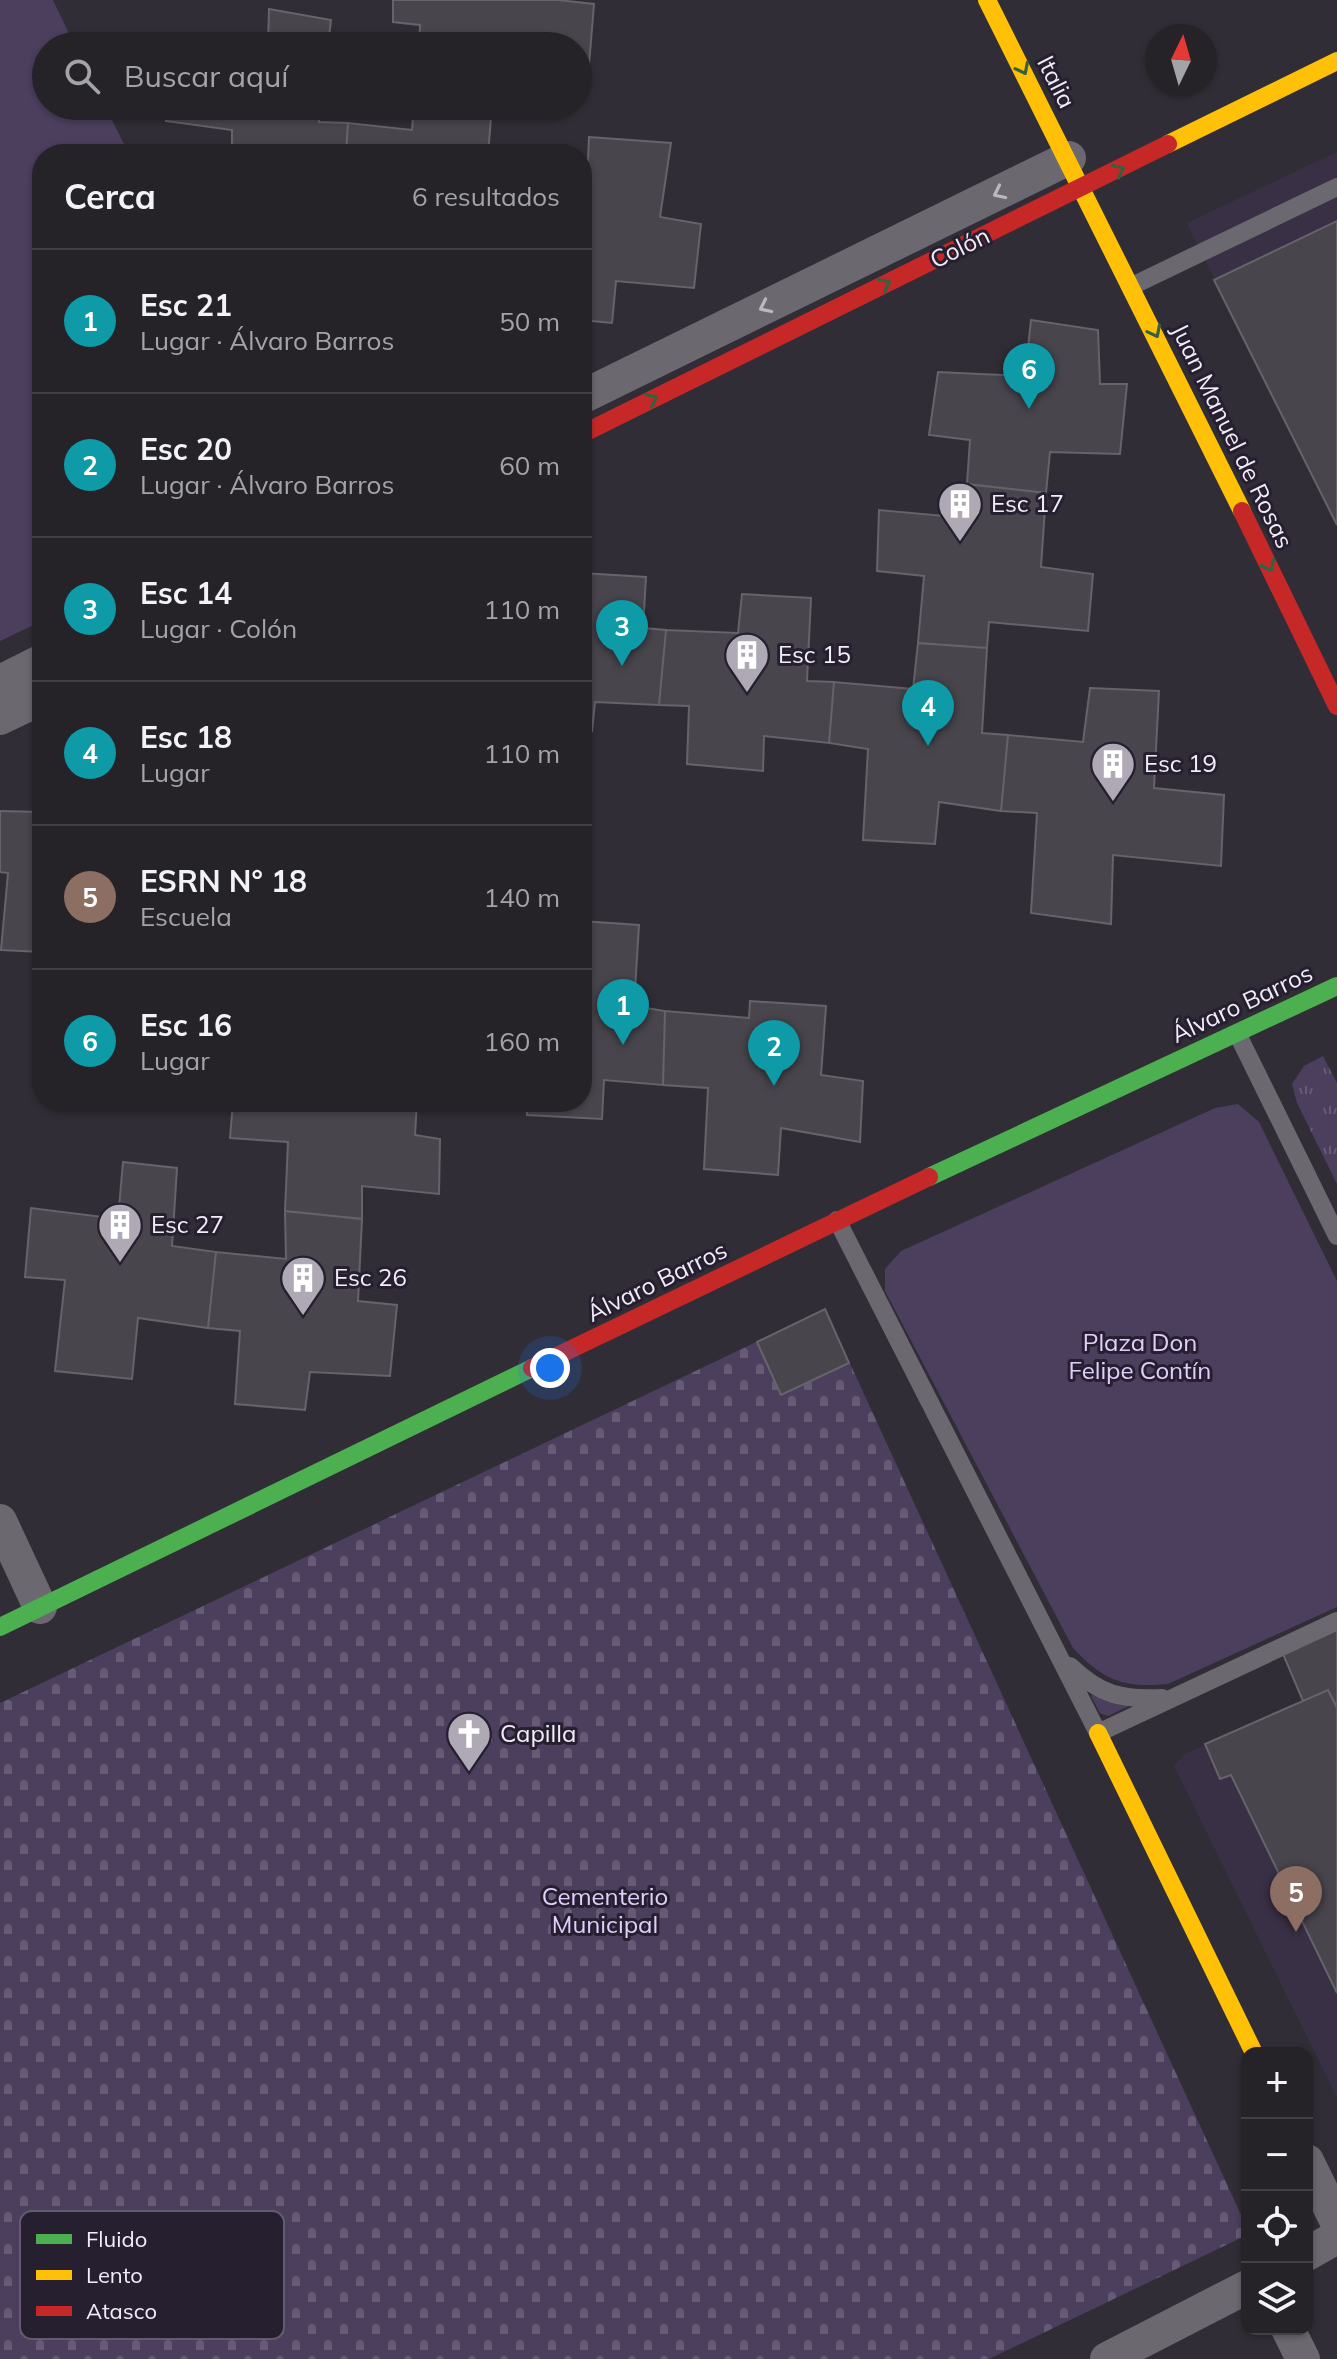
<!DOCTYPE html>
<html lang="es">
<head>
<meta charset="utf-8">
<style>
	body { margin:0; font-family:Mulish,sans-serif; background:#312f34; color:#f1f3f6 }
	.controls { position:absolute; right:24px; bottom:24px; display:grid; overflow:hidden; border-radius:16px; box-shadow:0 2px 6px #0004 }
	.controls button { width:72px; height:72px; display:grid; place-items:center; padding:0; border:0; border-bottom:2px solid #423f45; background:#252228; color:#f1f3f6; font:40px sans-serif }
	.compass { position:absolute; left:1145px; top:24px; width:72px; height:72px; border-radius:50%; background:#252228; box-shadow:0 2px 6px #0004; rotate:5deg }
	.you { position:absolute; left:550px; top:1368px; width:28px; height:28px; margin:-20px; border:6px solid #fff; border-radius:50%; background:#1a73e8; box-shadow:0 0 0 12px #1a73e833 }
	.badge { display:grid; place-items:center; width:52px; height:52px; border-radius:50%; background:#db2777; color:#fff; font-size:26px; font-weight:700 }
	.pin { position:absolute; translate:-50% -66px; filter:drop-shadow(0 2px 4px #0008) }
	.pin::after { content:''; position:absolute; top:42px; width:28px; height:24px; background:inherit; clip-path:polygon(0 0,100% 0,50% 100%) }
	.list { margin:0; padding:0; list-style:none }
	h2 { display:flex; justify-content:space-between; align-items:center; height:104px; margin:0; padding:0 32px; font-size:34px }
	h2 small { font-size:26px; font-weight:400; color:#a3a4a8 }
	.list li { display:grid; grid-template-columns:52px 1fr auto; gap:24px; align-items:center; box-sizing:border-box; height:144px; padding:0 32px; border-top:2px solid #423f45 }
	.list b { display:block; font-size:30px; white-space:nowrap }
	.list p { margin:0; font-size:26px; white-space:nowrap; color:#a3a4a8 }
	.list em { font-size:26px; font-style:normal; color:#a3a4a8 }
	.icon { flex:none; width:44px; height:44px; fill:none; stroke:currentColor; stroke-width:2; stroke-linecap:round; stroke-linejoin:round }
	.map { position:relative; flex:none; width:1337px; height:2359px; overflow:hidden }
	.search { position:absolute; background:#252228; box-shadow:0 2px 6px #0004; left:32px; top:32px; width:560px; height:88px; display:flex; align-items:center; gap:20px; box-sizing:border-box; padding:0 28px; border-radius:44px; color:#a3a4a8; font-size:30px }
	.panel { position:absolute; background:#252228; box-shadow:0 2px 6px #0004; left:32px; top:144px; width:560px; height:968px; border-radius:32px }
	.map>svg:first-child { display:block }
	.built { fill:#3a3046 }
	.grass { fill:url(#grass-tufts) }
	.cemetery { fill:url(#cemetery-stones) }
	.park { fill:#4c3e5d }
	.building { fill:#48454d; stroke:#66636b; stroke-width:2 }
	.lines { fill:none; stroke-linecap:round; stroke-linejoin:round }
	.lane { stroke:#6c6870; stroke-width:18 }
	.street { stroke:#6c6870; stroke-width:34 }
	.fast { stroke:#4caf50; stroke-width:18 }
	.slow { stroke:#ffc107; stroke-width:18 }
	.jam { stroke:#c62828; stroke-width:18 }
	.oneway { stroke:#37603e }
	.oneway2 { stroke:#bcb7c2 }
	.labels { text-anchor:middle; stroke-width:6; stroke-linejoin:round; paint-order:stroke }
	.street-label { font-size:24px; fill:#f1ecf8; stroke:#261f30 }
	.poi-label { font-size:24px; fill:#f1ecf8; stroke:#261f30; text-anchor:start }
	.park-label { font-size:24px; fill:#e1cefb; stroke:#261f30 }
	.key { fill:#261f30; stroke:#635c6c; stroke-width:2 }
	.key-label { font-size:22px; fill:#f1ecf8 }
</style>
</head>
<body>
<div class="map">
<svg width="1337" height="2359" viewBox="0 0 1337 2359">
	<defs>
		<pattern id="grass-tufts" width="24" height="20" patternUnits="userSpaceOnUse" patternTransform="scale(2)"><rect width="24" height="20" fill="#4c3e5d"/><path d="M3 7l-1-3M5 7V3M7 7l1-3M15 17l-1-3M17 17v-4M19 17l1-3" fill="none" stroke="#665a75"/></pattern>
		<pattern id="cemetery-stones" width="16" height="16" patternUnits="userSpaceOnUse" patternTransform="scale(2)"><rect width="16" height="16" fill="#4c3e5d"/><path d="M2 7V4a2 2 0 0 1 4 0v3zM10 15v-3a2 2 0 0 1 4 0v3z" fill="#665a75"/></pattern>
	</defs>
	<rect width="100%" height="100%" fill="#312d36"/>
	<!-- built -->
	<path class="built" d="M 1337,152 L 1337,525 L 1187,223 Z
		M 1328,1690 L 1337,1707 L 1337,2098 L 1174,1766 L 1185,1754 Z"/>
	<!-- grass -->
	<path class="grass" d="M 1323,1056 L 1337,1083 L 1337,1184 L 1297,1103 L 1292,1084 L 1304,1066 Z"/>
	<!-- cemetery -->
	<path class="cemetery" d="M 825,1309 L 1247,2228 L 1247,2235 L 989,2359 L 0,2359 L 0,1703 Z"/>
	<!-- park -->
	<path class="park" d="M 0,0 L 53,0 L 75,46 L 46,46 L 46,106 L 105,106 L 129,154 L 42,154 L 42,621 L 0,641 Z
		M 1238,1104 L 1259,1122 L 1337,1281 L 1337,1607 L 1168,1684 C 1123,1688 1104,1681 1073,1648 L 885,1291 L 885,1269 L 901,1251 L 1215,1108 Z
		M 1092,1694 L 1109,1702 L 1129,1706 L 1108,1716 L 1100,1713 L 1091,1696 Z"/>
	<!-- building -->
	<path class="building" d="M 393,0 L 558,0 L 594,4 L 589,65 L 578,64 L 578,46 L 419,46 L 420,25 L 393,22 Z
		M 269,9 L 331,20 L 328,46 L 268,46 Z
		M 167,106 L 321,106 L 319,122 L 348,123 L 346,154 L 263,154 L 232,150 L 232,130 L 166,121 Z
		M 414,106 L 492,106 L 488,154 L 346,154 L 348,123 L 412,130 Z
		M 589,137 L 671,143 L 660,217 L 701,224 L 694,288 L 616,281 L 612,323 L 582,320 L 582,183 L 587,183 Z
		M 1337,221 L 1337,525 L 1214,280 Z
		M 1031,320 L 1098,330 L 1100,384 L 1127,384 L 1120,454 L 1050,452 L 1046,493 L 967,484 L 970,440 L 929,435 L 938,372 L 1025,376 Z
		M 967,484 L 1046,493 L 1041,567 L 1093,574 L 1088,631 L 989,622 L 987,648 L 918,643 L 924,576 L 877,571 L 879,510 L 966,518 Z
		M 582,573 L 646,577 L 643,628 L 666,630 L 659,705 L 595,702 L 592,731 L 582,729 Z
		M 742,594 L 811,598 L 807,681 L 834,682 L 829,743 L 764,736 L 763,771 L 687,764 L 689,706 L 659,705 L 666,630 L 738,633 Z
		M 918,643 L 987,648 L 982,733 L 1008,735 L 1001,811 L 939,802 L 935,844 L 863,840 L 868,749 L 829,743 L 834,682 L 913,689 Z
		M 1090,688 L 1159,691 L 1154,788 L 1224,795 L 1221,866 L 1113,855 L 1111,924 L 1031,913 L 1037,813 L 1001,811 L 1008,735 L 1083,742 Z
		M 0,811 L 42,812 L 42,952 L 1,950 L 8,873 L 0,872 Z
		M 582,921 L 639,925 L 634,1006 L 665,1011 L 663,1085 L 604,1080 L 602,1119 L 527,1115 L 526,1102 L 582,1102 Z
		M 750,1001 L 826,1006 L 821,1075 L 863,1081 L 860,1142 L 781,1128 L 778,1175 L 704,1169 L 708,1088 L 663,1085 L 665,1011 L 749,1018 Z
		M 233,1102 L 417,1102 L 415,1135 L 440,1139 L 439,1194 L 362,1186 L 362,1219 L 285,1211 L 288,1142 L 230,1138 Z
		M 123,1162 L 177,1168 L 172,1246 L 216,1252 L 208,1328 L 138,1318 L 132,1379 L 55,1371 L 65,1280 L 25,1277 L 31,1208 L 118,1219 Z
		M 285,1211 L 362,1219 L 358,1301 L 397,1305 L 390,1376 L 310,1372 L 305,1410 L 235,1404 L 240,1331 L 208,1328 L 216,1252 L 286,1259 Z
		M 825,1309 L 849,1363 L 781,1395 L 757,1342 Z
		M 1337,1630 L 1337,1707 L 1328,1690 L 1303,1701 L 1283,1654 Z
		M 1328,1690 L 1337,1708 L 1337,1993 L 1231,1775 L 1220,1779 L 1205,1744 Z"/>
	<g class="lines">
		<!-- lane -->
		<path class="lane" d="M 1132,286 L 1337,187
			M 1237,1033 L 1337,1236
			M 837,1220 L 1098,1733 L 1337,1621
			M 1070,1666 C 1100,1695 1122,1700 1162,1698"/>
		<!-- street -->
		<path class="street" d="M 582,397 L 1069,158
			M 0,682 L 42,661
			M 0,718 L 42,698
			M 0,1521 L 40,1607
			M 1307,2161 L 1337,2222
			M 1307,2254 L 1337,2237
			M 1288,2329 L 1303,2359
			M 1107,2359 L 1247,2287"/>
		<!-- fast -->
		<path class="fast" d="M 929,1177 L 1337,986
			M 0,1627 L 532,1368"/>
		<!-- slow -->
		<path class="slow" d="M 987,0 L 1242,511
			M 1168,144 L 1337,61
			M 1098,1733 L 1254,2053"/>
		<!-- jam -->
		<path class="jam" d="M 582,434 L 1168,144
			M 1242,511 L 1337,706
			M 532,1368 L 929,1177"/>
	</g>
	<!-- one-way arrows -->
	<defs><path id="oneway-chevron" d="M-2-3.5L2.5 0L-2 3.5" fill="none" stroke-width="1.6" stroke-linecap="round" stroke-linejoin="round" transform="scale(2)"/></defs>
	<g class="oneway">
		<use href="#oneway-chevron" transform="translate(1023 69) rotate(63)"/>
		<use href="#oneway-chevron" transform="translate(1119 170) rotate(-26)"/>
		<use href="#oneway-chevron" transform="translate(885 284) rotate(-26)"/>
		<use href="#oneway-chevron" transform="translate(1155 332) rotate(63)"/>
		<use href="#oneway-chevron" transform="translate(652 399) rotate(-26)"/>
		<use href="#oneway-chevron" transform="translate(1269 566) rotate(64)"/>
	</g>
	<g class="oneway2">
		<use href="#oneway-chevron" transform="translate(999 193) rotate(154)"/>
		<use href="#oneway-chevron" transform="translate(765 307) rotate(154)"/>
	</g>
	<!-- icons -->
	<defs>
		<g id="building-pin" transform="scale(2.3)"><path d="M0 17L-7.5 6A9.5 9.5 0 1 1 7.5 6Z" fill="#aea9b4" stroke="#261f30"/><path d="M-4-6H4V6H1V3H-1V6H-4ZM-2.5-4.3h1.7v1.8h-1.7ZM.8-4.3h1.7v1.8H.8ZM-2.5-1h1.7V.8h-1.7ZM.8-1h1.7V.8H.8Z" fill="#fff"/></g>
		<g id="church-pin" transform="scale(2.3)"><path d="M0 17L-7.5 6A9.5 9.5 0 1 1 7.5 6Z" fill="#aea9b4" stroke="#261f30"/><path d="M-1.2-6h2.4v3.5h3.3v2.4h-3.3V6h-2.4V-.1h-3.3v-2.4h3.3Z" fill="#fff"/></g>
	</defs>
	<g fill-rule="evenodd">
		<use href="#building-pin" x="960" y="504"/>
		<use href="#building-pin" x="747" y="655"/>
		<use href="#building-pin" x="1113" y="764"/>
		<use href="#building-pin" x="120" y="1225"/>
		<use href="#building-pin" x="303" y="1278"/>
		<use href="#church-pin" x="469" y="1734"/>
	</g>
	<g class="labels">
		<!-- street labels -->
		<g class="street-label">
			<text transform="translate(1056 82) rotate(63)" y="8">Italia</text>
			<text transform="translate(960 248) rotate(-26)" y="8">Colón</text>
			<text transform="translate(1232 436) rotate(64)" y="8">Juan Manuel de Rosas</text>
			<text transform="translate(1242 1004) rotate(-25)" y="8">Álvaro Barros</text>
			<text transform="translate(657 1282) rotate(-26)" y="8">Álvaro Barros</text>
		</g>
		<!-- poi labels -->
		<g class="poi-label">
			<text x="991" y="512">Esc 17</text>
			<text x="778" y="663">Esc 15</text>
			<text x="1144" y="772">Esc 19</text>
			<text x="151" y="1233">Esc 27</text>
			<text x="334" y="1286">Esc 26</text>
			<text x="500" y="1742">Capilla</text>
		</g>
		<!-- park labels -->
		<g class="park-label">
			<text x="1140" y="1351">Plaza Don<tspan x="1140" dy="28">Felipe Contín</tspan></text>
			<text x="605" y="1905">Cementerio<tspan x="605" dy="28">Municipal</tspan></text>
		</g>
	</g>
	<!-- legend -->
	<rect x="20" y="2211" width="264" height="128" rx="12" class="key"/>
	<rect x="36" y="2234" width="36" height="10" fill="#4caf50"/>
	<rect x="36" y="2270" width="36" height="10" fill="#ffc107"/>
	<rect x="36" y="2306" width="36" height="10" fill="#c62828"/>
	<g class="key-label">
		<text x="86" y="2247">Fluido</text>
		<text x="86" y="2283">Lento</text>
		<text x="86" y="2319">Atasco</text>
	</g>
</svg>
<div class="controls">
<button>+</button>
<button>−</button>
<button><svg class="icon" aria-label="locate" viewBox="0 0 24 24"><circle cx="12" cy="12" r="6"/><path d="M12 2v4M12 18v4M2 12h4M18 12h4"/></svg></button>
<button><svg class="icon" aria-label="layers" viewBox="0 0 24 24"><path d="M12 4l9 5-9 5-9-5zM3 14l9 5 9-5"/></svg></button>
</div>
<svg class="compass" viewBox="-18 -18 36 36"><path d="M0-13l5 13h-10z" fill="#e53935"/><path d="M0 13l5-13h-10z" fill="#a3a4a8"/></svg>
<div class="you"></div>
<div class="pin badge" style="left:623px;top:1045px;background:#0f9aa8">1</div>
<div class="pin badge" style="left:774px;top:1086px;background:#0f9aa8">2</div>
<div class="pin badge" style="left:622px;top:666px;background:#0f9aa8">3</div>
<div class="pin badge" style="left:928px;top:746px;background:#0f9aa8">4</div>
<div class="pin badge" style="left:1296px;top:1932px;background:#8d6e63">5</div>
<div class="pin badge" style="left:1029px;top:409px;background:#0f9aa8">6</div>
<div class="search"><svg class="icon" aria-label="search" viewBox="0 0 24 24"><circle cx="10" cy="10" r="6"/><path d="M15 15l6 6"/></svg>Buscar aquí</div>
<section class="panel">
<h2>Cerca<small>6 resultados</small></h2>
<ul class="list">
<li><span class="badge" style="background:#0f9aa8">1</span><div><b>Esc 21</b><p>Lugar · Álvaro Barros</p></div><em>50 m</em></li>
<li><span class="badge" style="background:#0f9aa8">2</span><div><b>Esc 20</b><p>Lugar · Álvaro Barros</p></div><em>60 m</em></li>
<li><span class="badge" style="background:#0f9aa8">3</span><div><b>Esc 14</b><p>Lugar · Colón</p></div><em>110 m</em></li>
<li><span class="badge" style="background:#0f9aa8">4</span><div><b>Esc 18</b><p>Lugar</p></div><em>110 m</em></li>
<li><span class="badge" style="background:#8d6e63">5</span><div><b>ESRN N° 18</b><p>Escuela</p></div><em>140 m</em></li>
<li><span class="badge" style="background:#0f9aa8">6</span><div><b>Esc 16</b><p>Lugar</p></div><em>160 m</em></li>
</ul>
</section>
</div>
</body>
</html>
